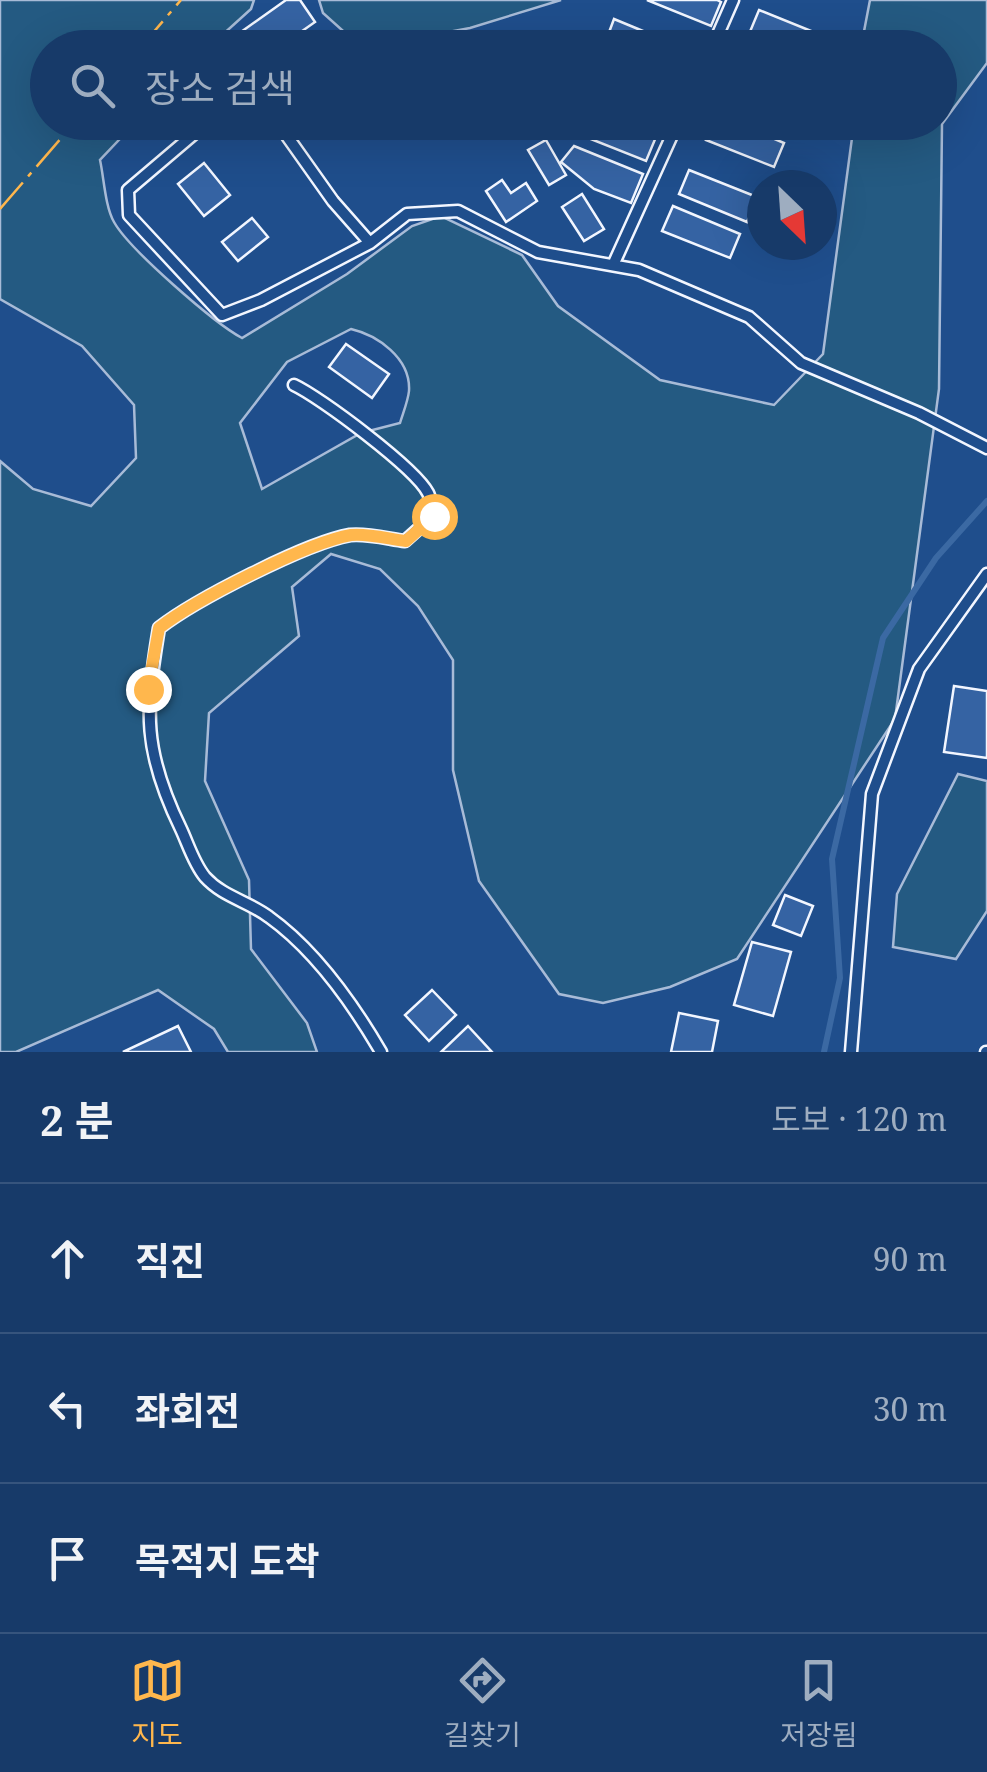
<!DOCTYPE html>
<html lang="ko">
<head>
<meta charset="utf-8">
<style>
	body { margin:0; font-family:"Noto Serif","Noto Sans KR",serif; background:#20416f; color:#f1f3f6 }
	.compass { position:absolute; left:747px; top:170px; width:90px; height:90px; border-radius:50%; background:#173a69; box-shadow:0 10px 40px #0002; rotate:155deg }
	.stop { position:absolute; width:30px; height:30px; margin:-22px; border:8px solid #ffb74d; border-radius:50%; background:#fff }
	.stop.end { background:#ffb74d; border-color:#fff; box-shadow:0 2px 10px #0008 }
	.list { margin:0; padding:0; list-style:none }
	h2 { display:flex; justify-content:space-between; align-items:center; height:130px; margin:0; padding:0 40px; font-size:42px }
	h2 small { font-size:32px; font-weight:400; color:#9eadc0 }
	.list li { display:grid; grid-template-columns:65px 1fr auto; gap:30px; align-items:center; box-sizing:border-box; height:150px; padding:0 40px; border-top:2px solid #36547d }
	.list b { display:block; font-size:38px; white-space:nowrap }
	.list em { font-size:32px; font-style:normal; color:#9eadc0 }
	.icon { flex:none; width:55px; height:55px; fill:none; stroke:currentColor; stroke-width:2; stroke-linecap:round; stroke-linejoin:round }
	.map { position:relative; flex:none; width:987px; height:1052px; overflow:hidden }
	.search { position:absolute; background:#173a69; box-shadow:0 10px 40px #0002; left:30px; right:30px; top:30px; height:110px; display:flex; align-items:center; gap:25px; box-sizing:border-box; padding:0 35px; border-radius:55px; color:#9eadc0; font-size:38px }
	.sheet { height:580px; background:#173a69 }
	nav { display:flex; justify-content:space-around; align-items:center; box-sizing:border-box; height:140px; border-top:2px solid #36547d; background:#173a69; font-size:28px; color:#9eadc0 }
	nav a { display:grid; justify-items:center; gap:5px }
	nav .on { color:#ffb74d }
	.map>svg:first-child { display:block }
	.green { fill:#245a82; stroke:#a8bbd7; stroke-width:2.5; fill-rule:evenodd }
	.lines { fill:none; stroke-linecap:round; stroke-linejoin:round }
	.stream { stroke:#3b69a3; stroke-width:6 }
	.building { fill:#3563a3; stroke:#f2f6ff; stroke-width:2.5 }
	.lane-casing { stroke:#f2f6ff; stroke-width:15 }
	.lane { stroke:#1f4e8c; stroke-width:10 }
	.power { stroke:#ffb74d; stroke-width:2.5; stroke-dasharray:35 8 5 8; stroke-linecap:butt }
	.route { stroke:#ffb74d; stroke-width:12 }
</style>
</head>
<body>
<div class="map">
<svg width="987" height="1052" viewBox="0 0 987 1052">
	<rect width="100%" height="100%" fill="#1f4e8c"/>
	<!-- green -->
	<path class="green" d="M 0,0 L 254,0 L 251,9 L 209,47 L 48,48 L 48,122 L 135,123 L 100,160 C 104,178 105,206 114,222 C 129,249 214,323 242,338 L 347,274 L 412,226 L 441,216 L 522,255 L 558,306 L 660,380 L 774,405 L 823,354 L 854,123 L 940,122 L 940,48 L 861,47 L 870,0 L 987,0 L 987,63 L 942,124 L 939,389 L 895,719 L 737,959 L 670,987 L 603,1003 L 559,994 L 479,881 L 453,770 L 453,660 L 418,606 L 380,569 L 331,554 L 292,587 L 299,636 L 209,713 L 205,781 L 249,880 L 251,949 L 307,1023 L 317,1052 L 228,1052 L 214,1029 L 158,990 L 16,1052 L 0,1052 L 0,461 L 33,489 L 91,506 L 136,458 L 134,405 L 82,346 L 0,299 ZM 351,329 C 377,335 411,358 409,391 C 408,401 403,413 400,423 L 361,433 L 262,489 L 240,423 L 287,362 Z
		M 319,0 L 561,0 L 470,28 L 362,48 L 323,13 Z
		M 958,774 L 987,781 L 987,911 L 956,959 L 893,947 L 897,894 Z"/>
	<g class="lines">
		<!-- stream -->
		<path class="stream" d="M 824,1052 L 840,978 L 832,859 L 883,638 L 936,558 L 987,501"/>
	</g>
	<!-- building -->
	<path class="building" d="M 286,0 L 300,0 L 315,22 L 278,48 L 237,48 L 231,39 Z
		M 647,0 L 717,0 L 721,2 L 711,26 Z
		M 759,10 L 826,37 L 822,48 L 782,48 L 749,34 Z
		M 614,19 L 684,48 L 616,48 L 605,43 Z
		M 571,122 L 619,122 L 656,137 L 646,161 L 568,130 Z
		M 714,122 L 734,122 L 784,143 L 774,167 L 706,140 Z
		M 546,140 L 566,175 L 549,185 L 528,150 Z
		M 574,146 L 643,174 L 631,203 L 594,189 L 561,162 Z
		M 204,163 L 230,195 L 204,216 L 178,184 Z
		M 689,170 L 757,197 L 747,222 L 679,194 Z
		M 502,180 L 511,193 L 526,183 L 537,201 L 506,222 L 486,191 Z
		M 582,194 L 604,229 L 584,241 L 562,207 Z
		M 673,206 L 740,234 L 730,258 L 662,231 Z
		M 252,218 L 268,237 L 238,261 L 222,242 Z
		M 346,344 L 389,374 L 372,398 L 329,367 Z
		M 954,686 L 987,691 L 987,758 L 944,752 Z
		M 785,895 L 813,906 L 801,936 L 773,925 Z
		M 752,942 L 791,952 L 773,1016 L 734,1005 Z
		M 432,990 L 456,1015 L 429,1041 L 405,1015 Z
		M 679,1013 L 718,1021 L 712,1052 L 671,1052 Z
		M 178,1026 L 191,1052 L 123,1052 Z
		M 468,1026 L 492,1052 L 441,1052 Z"/>
	<g class="lines">
		<!-- lane casing -->
		<g class="lane-casing">
			<path id="lane" d="M 712,48 L 733,0
				M 208,122 L 128,190 L 129,215 L 222,315 L 261,300 L 370,243 L 407,214 L 458,211 L 538,252 L 639,270 L 749,317 L 801,363 L 919,413 L 987,448
				M 277,122 L 333,201 L 370,243
				M 614,263 L 678,122
				M 294,385 C 320,397 415,468 428,493 C 431,499 432,509 434,515 L 405,541 C 389,539 367,533 350,535 C 306,543 195,600 159,628 C 145,712 143,751 181,829 C 188,844 194,864 205,877 C 223,897 248,901 269,917 C 315,950 353,1004 381,1052
				M 851,1052 L 872,794 L 919,669 L 987,574
				M 986,1052 L 987,1052"/>
		</g>
		<!-- lane -->
		<use href="#lane" class="lane"/>
		<!-- power -->
		<path class="power" d="M 140,48 L 181,0
			M 0,209 L 75,122"/>
	</g>
	<g class="lines">
		<!-- route -->
		<path class="route" d="M 148,689 L 159,628 C 195,600 306,543 351,535 C 367,533 389,539 406,541 L 434,516"/>
	</g>
</svg>
<svg class="compass" viewBox="-18 -18 36 36"><path d="M0-13l5 13h-10z" fill="#e53935"/><path d="M0 13l5-13h-10z" fill="#9eadc0"/></svg>
<div class="stop" style="left:434px;top:516px"></div>
<div class="stop end" style="left:148px;top:689px"></div>
<div class="search"><svg class="icon" aria-label="search" viewBox="0 0 24 24"><circle cx="10" cy="10" r="6"/><path d="M15 15l6 6"/></svg>장소 검색</div>
</div>
<section class="sheet">
<h2>2 분<small>도보 · 120 m</small></h2>
<ul class="list">
<li><svg class="icon" aria-label="ahead" viewBox="0 0 24 24"><path d="M12 20V5M6 11l6-6 6 6"/></svg><div><b>직진</b></div><em>90 m</em></li>
<li><svg class="icon" aria-label="left" viewBox="0 0 24 24"><path d="M17 20v-9H6M10 6l-5 5 5 5"/></svg><div><b>좌회전</b></div><em>30 m</em></li>
<li><svg class="icon" aria-label="arrive" viewBox="0 0 24 24"><path d="M6 21V4h12l-3 4 3 4H6"/></svg><div><b>목적지 도착</b></div></li>
</ul>
</section>
<nav>
<a class="on"><svg class="icon" aria-label="map" viewBox="0 0 24 24"><path d="M3 6l6-2 6 2 6-2v14l-6 2-6-2-6 2zM9 4v14M15 6v14"/></svg>지도</a>
<a><svg class="icon" aria-label="directions" viewBox="0 0 24 24"><path d="M12 3l9 9-9 9-9-9zM9 14v-3h6M13 9l2 2-2 2"/></svg>길찾기</a>
<a><svg class="icon" aria-label="saved" viewBox="0 0 24 24"><path d="M7 4h10v16l-5-4-5 4z"/></svg>저장됨</a>
</nav>
</body>
</html>
